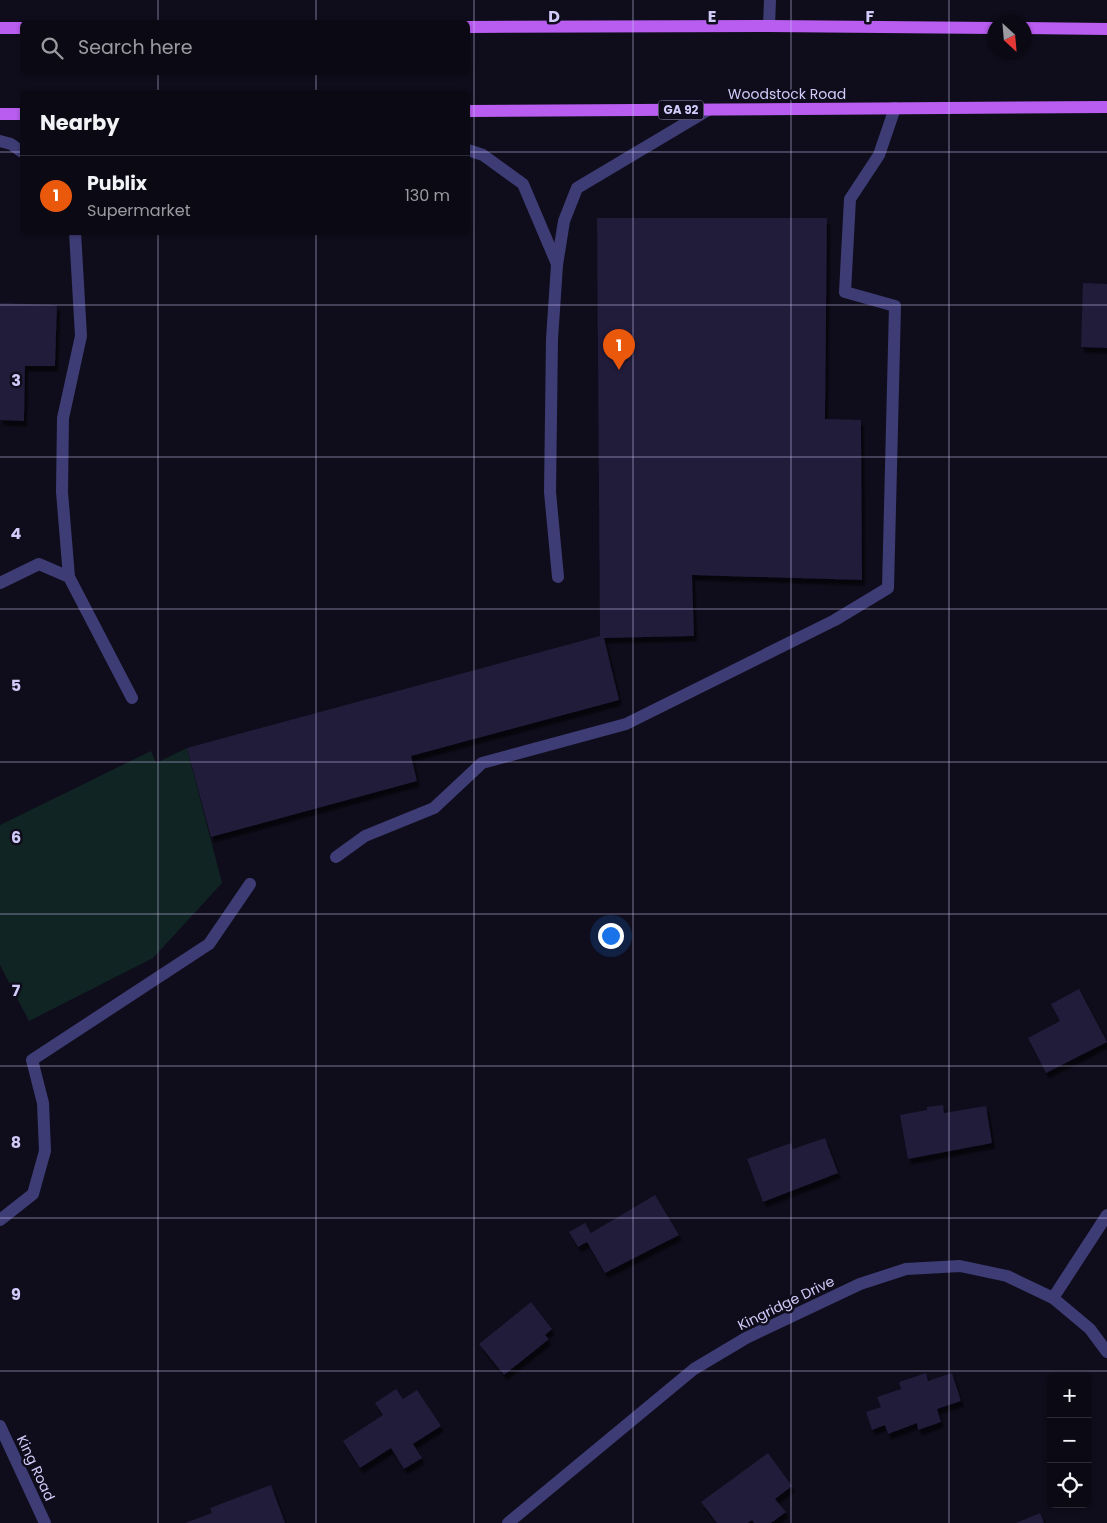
<!DOCTYPE html>
<html lang="en">
<head>
<meta charset="utf-8">
<style>
	body { margin:0; font-family:Poppins,sans-serif; background:#14131d; color:#f1f3f6 }
	.controls { position:absolute; right:15px; bottom:15px; display:grid; overflow:hidden; border-radius:8px; box-shadow:0 1px 4px #0004 }
	.controls button { width:45px; height:45px; display:grid; place-items:center; padding:0; border:0; border-bottom:1px solid #2b2b34; background:#0b0a14; color:#f1f3f6; font:25px sans-serif }
	.compass { position:absolute; left:987px; top:15px; width:45px; height:45px; border-radius:50%; background:#0b0a14; box-shadow:0 1px 4px #0004; rotate:154deg }
	.you { position:absolute; left:610px; top:935px; width:18px; height:18px; margin:-12px; border:4px solid #fff; border-radius:50%; background:#1a73e8; box-shadow:0 0 0 8px #1a73e833 }
	.badge { display:grid; place-items:center; width:32px; height:32px; border-radius:50%; background:#ea580c; color:#fff; font-size:16px; font-weight:700 }
	.pin { position:absolute; translate:-50% -41px; filter:drop-shadow(0 1px 2px #0008) }
	.pin::after { content:''; position:absolute; top:26px; width:18px; height:15px; background:inherit; clip-path:polygon(0 0,100% 0,50% 100%) }
	.list { margin:0; padding:0; list-style:none }
	h2 { display:flex; justify-content:space-between; align-items:center; height:65px; margin:0; padding:0 20px; font-size:21px }
	h2 small { font-size:16px; font-weight:400; color:#9a9aa0 }
	.list li { display:grid; grid-template-columns:32px 1fr auto; gap:15px; align-items:center; box-sizing:border-box; height:80px; padding:0 20px; border-top:1px solid #2b2b34 }
	.list b { display:block; font-size:19px; white-space:nowrap }
	.list p { margin:0; font-size:16px; white-space:nowrap; color:#9a9aa0 }
	.list em { font-size:16px; font-style:normal; color:#9a9aa0 }
	.icon { flex:none; width:28px; height:28px; fill:none; stroke:currentColor; stroke-width:2; stroke-linecap:round; stroke-linejoin:round }
	.map { position:relative; flex:none; width:1107px; height:1523px; overflow:hidden }
	.search { position:absolute; background:#0b0a14; box-shadow:0 1px 4px #0004; left:20px; top:20px; width:450px; height:55px; display:flex; align-items:center; gap:12px; box-sizing:border-box; padding:0 18px; border-radius:8px; color:#9a9aa0; font-size:19px }
	.panel { position:absolute; background:#0b0a14; box-shadow:0 1px 4px #0004; left:20px; top:90px; width:450px; height:145px; border-radius:8px }
	.map>svg:first-child { display:block }
	.green { fill:#102423 }
	.building { fill:#211b3a; filter:url(#shadow) }
	.lines { fill:none; stroke-linecap:round; stroke-linejoin:round }
	.service { stroke:#3e3c75; stroke-width:12 }
	.minor { stroke:#3e3c75; stroke-width:12 }
	.tertiary { stroke:#3e3c75; stroke-width:12 }
	.primary { stroke:#b85def; stroke-width:12 }
	.grid { fill:none; stroke:#d1cbfa; stroke-width:1; stroke-opacity:0.55 }
	.labels { text-anchor:middle; stroke-width:5; stroke-linejoin:round; paint-order:stroke }
	.shield { fill:#0f0d1b; stroke:#9792b7; stroke-width:1 }
	.shield-label { font-size:12px; font-weight:bold; fill:#d1cbfa }
	.street-label { font-size:14px; fill:#d1cbfa; stroke:#0f0d1b }
	.grid-label { font-size:16px; text-anchor:middle; font-weight:bold; fill:#d1cbfa; stroke:#0f0d1b; stroke-width:5; stroke-linejoin:round; paint-order:stroke }
</style>
</head>
<body>
<div class="map">
<svg width="1107" height="1523" viewBox="0 0 1107 1523">
	<defs>
		<filter id="shadow"><feDropShadow dx="3" dy="5.5" stdDeviation="1" flood-color="#0009"/></filter>
	</defs>
	<rect width="100%" height="100%" fill="#0f0d1b"/>
	<!-- green -->
	<path class="green" d="M 187,748 L 222,883 L 153,958 L 29,1021 L 0,965 L 0,825 L 151,751 L 156,763 Z"/>
	<!-- building -->
	<path class="building" d="M 597,218 L 827,218 L 825,419 L 861,420 L 862,580 L 692,575 L 694,636 L 604,638 L 619,700 L 411,756 L 417,781 L 211,837 L 187,748 L 600,636 Z
		M 1083,283 L 1107,284 L 1107,348 L 1081,347 Z
		M 0,303 L 57,305 L 55,366 L 25,366 L 24,421 L 0,420 Z
		M 1079,989 L 1107,1042 L 1046,1073 L 1028,1038 L 1060,1021 L 1051,1004 Z
		M 943,1105 L 944,1113 L 986,1106 L 992,1143 L 908,1159 L 900,1115 L 927,1110 L 927,1107 Z
		M 825,1138 L 838,1173 L 763,1202 L 747,1159 L 791,1143 L 793,1149 Z
		M 655,1195 L 679,1235 L 605,1273 L 587,1242 L 578,1247 L 569,1232 L 585,1223 L 591,1233 Z
		M 531,1302 L 552,1329 L 545,1335 L 549,1339 L 504,1375 L 479,1344 Z
		M 926,1373 L 928,1381 L 952,1373 L 961,1401 L 937,1409 L 941,1422 L 918,1430 L 917,1423 L 888,1434 L 885,1425 L 872,1430 L 866,1412 L 881,1407 L 877,1397 L 901,1389 L 899,1382 Z
		M 396,1389 L 403,1399 L 417,1390 L 441,1426 L 413,1444 L 422,1458 L 404,1469 L 391,1448 L 360,1468 L 343,1441 L 383,1415 L 375,1403 Z
		M 768,1453 L 792,1486 L 775,1499 L 786,1512 L 771,1523 L 754,1523 L 752,1520 L 748,1523 L 717,1523 L 701,1502 Z
		M 271,1485 L 285,1523 L 185,1523 L 212,1513 L 210,1508 Z
		M 1040,1513 L 1044,1523 L 1016,1523 Z"/>
	<g class="lines">
		<!-- service -->
		<path class="service" d="M 769,26 L 770,0
			M 0,141 L 11,144 L 22,152
			M 468,150 L 483,155 L 523,184 L 557,264
			M 75,232 L 81,336 L 63,418 L 62,492 L 69,577 L 132,698
			M 558,577 L 550,492 L 552,339 L 557,265 L 564,221 L 577,188 L 708,110
			M 0,583 L 39,564 L 69,577
			M 336,857 L 365,836 L 434,808 L 482,763 L 626,724 L 835,620 L 888,588 L 895,306 L 845,292 L 850,199 L 879,155 L 895,108
			M 0,1220 L 33,1194 L 45,1151 L 43,1103 L 32,1060 L 209,944 L 250,884"/>
		<!-- minor -->
		<path class="minor" d="M 1053,1298 L 1107,1215
			M 508,1523 L 694,1369 L 746,1338 L 860,1284 L 906,1269 L 960,1266 L 1007,1276 L 1053,1298 L 1090,1329 L 1107,1352"/>
		<!-- tertiary -->
		<path class="tertiary" d="M 0,1426 L 45,1523"/>
		<!-- primary -->
		<path class="primary" d="M 468,27 L 769,26 L 994,28
			M 0,28 L 22,28
			M 1024,28 L 1107,29
			M 468,111 L 1107,107
			M 0,114 L 22,114"/>
	</g>
	<!-- grid -->
	<path class="grid" d="M 158,0 L 158,22M 316,0 L 316,22M 474,0 L 474,1523M 633,0 L 633,1523M 791,0 L 791,1523M 949,0 L 949,1523M 158,72 L 158,92M 316,72 L 316,92M 0,152 L 22,152M 468,152 L 1107,152M 158,232 L 158,1523M 316,232 L 316,1523M 0,305 L 1107,305M 0,457 L 1107,457M 0,609 L 1107,609M 0,762 L 1107,762M 0,914 L 1107,914M 0,1066 L 1107,1066M 0,1218 L 1107,1218M 0,1371 L 1107,1371"/>
	<g class="labels">
		<!-- shield labels -->
		<rect class="shield" x="658.5" y="100.5" width="45" height="19" rx="4"/>
		<g class="shield-label">
			<text x="681" y="114">GA 92</text>
		</g>
		<!-- street labels -->
		<g class="street-label">
			<text x="787" y="99">Woodstock Road</text>
			<text transform="translate(786 1303) rotate(-26)" y="5">Kingridge Drive</text>
			<text transform="translate(36 1468) rotate(65)" y="5">King Road</text>
		</g>
	</g>
	<g class="grid-label">
		<text x="554" y="22">D</text>
		<text x="712" y="22">E</text>
		<text x="870" y="22">F</text>
		<text x="16" y="386">3</text>
		<text x="16" y="539">4</text>
		<text x="16" y="691">5</text>
		<text x="16" y="843">6</text>
		<text x="16" y="996">7</text>
		<text x="16" y="1148">8</text>
		<text x="16" y="1300">9</text>
	</g>
</svg>
<div class="controls">
<button>+</button>
<button>−</button>
<button><svg class="icon" aria-label="locate" viewBox="0 0 24 24"><circle cx="12" cy="12" r="6"/><path d="M12 2v4M12 18v4M2 12h4M18 12h4"/></svg></button>
</div>
<svg class="compass" viewBox="-18 -18 36 36"><path d="M0-13l5 13h-10z" fill="#e53935"/><path d="M0 13l5-13h-10z" fill="#9a9aa0"/></svg>
<div class="you"></div>
<div class="pin badge" style="left:619px;top:370px">1</div>
<div class="search"><svg class="icon" aria-label="search" viewBox="0 0 24 24"><circle cx="10" cy="10" r="6"/><path d="M15 15l6 6"/></svg>Search here</div>
<section class="panel">
<h2>Nearby<small></small></h2>
<ul class="list">
<li><span class="badge">1</span><div><b>Publix</b><p>Supermarket</p></div><em>130 m</em></li>
</ul>
</section>
</div>
</body>
</html>
